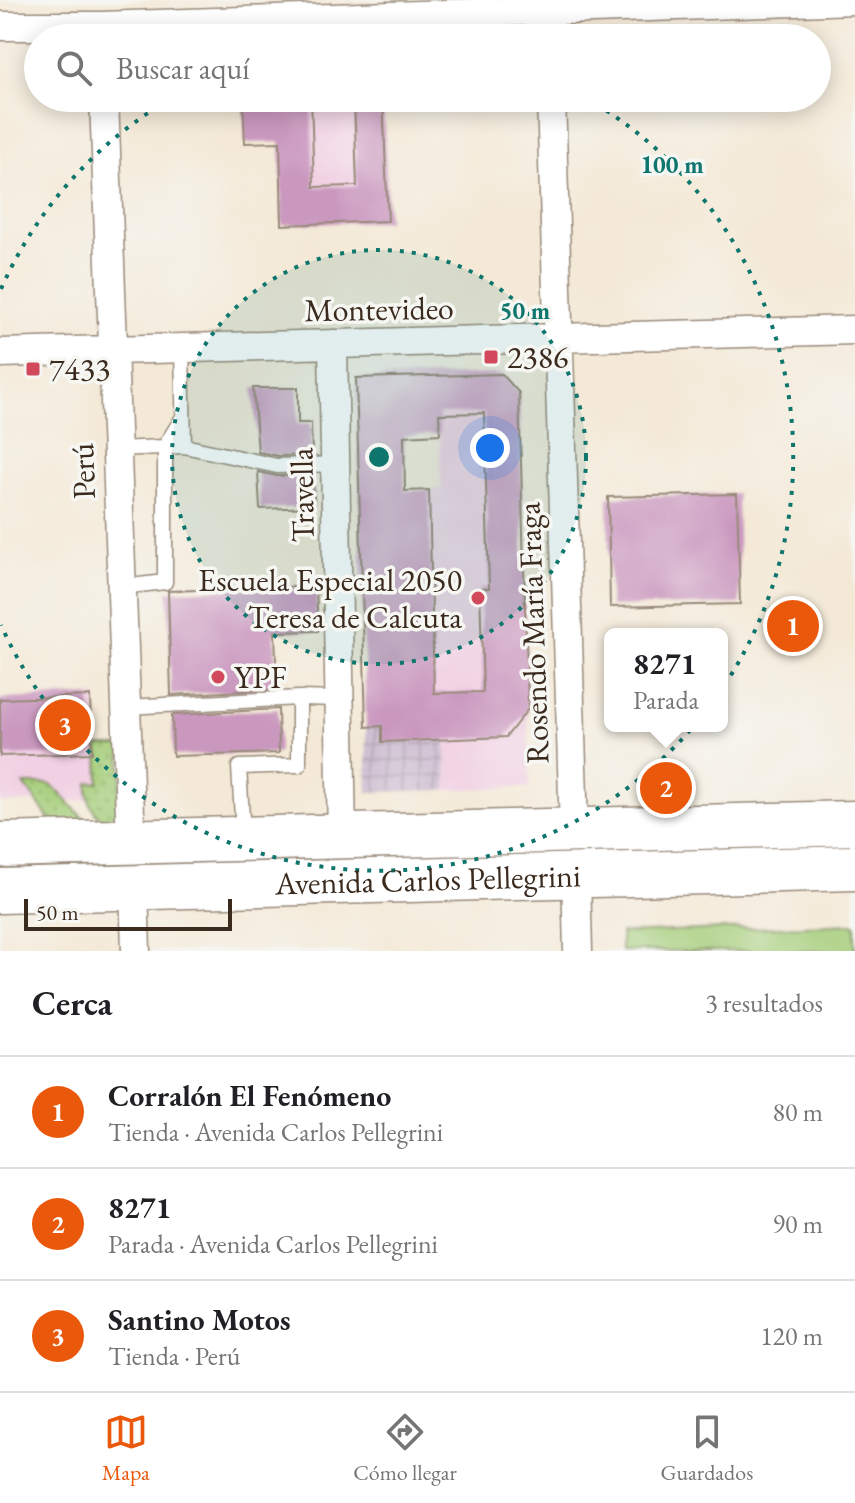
<!DOCTYPE html>
<html lang="es">
<head>
<meta charset="utf-8">
<style>
	body { margin:0; font-family:"EB Garamond",serif; background:#f6f6f6; color:#202124 }
	.scale { position:absolute; left:24px; bottom:20px; width:208px; box-sizing:border-box; padding-left:8px; border:4px solid #3b2a1e; border-top:0; font-size:22px; line-height:28px; white-space:nowrap; color:#3b2a1e; -webkit-text-stroke:6px #f6f6f2; paint-order:stroke }
	.you { position:absolute; left:490px; top:448px; width:28px; height:28px; margin:-20px; border:6px solid #fff; border-radius:50%; background:#1a73e8; box-shadow:0 0 0 12px #1a73e833 }
	.badge { display:grid; place-items:center; width:52px; height:52px; border-radius:50%; background:#ea580c; color:#fff; font-size:26px; font-weight:700 }
	.pin { position:absolute; translate:-50% -50%; border:4px solid #fff; box-shadow:0 2px 8px #0006 }
	.popup { position:absolute; left:604px; top:628px; width:124px; height:104px; box-sizing:border-box; display:grid; place-content:center; border-radius:12px; background:#fff; filter:drop-shadow(0 2px 6px #0005); font-size:26px; white-space:nowrap; color:#757577 }
	.popup b { font-size:30px; color:#202124 }
	.popup::after { content:''; position:absolute; left:50%; top:100%; margin-left:-16px; border:16px solid transparent; border-top-color:#fff }
	.list { margin:0; padding:0; list-style:none }
	h2 { display:flex; justify-content:space-between; align-items:center; height:104px; margin:0; padding:0 32px; font-size:34px }
	h2 small { font-size:26px; font-weight:400; color:#757577 }
	.list li { display:grid; grid-template-columns:52px 1fr auto; gap:24px; align-items:center; box-sizing:border-box; height:112px; padding:0 32px; border-top:2px solid #e0e0e0 }
	.list b { display:block; font-size:30px; white-space:nowrap }
	.list p { margin:0; font-size:26px; white-space:nowrap; color:#757577 }
	.list em { font-size:26px; font-style:normal; color:#757577 }
	.icon { flex:none; width:44px; height:44px; fill:none; stroke:currentColor; stroke-width:2; stroke-linecap:round; stroke-linejoin:round }
	.map { position:relative; flex:none; width:855px; height:951px; overflow:hidden }
	.search { position:absolute; background:#fff; box-shadow:0 4px 20px #0003; left:24px; right:24px; top:24px; height:88px; display:flex; align-items:center; gap:20px; box-sizing:border-box; padding:0 28px; border-radius:44px; color:#757577; font-size:30px }
	.sheet { height:440px; background:#fff }
	nav { display:flex; justify-content:space-around; align-items:center; box-sizing:border-box; height:112px; border-top:2px solid #e0e0e0; background:#fff; font-size:22px; color:#757577 }
	nav a { display:grid; justify-items:center; gap:4px }
	nav .on { color:#ea580c }
	.map>svg:first-child { display:block }
	.built { fill:#f1d0e3 }
	.industrial { fill:url(#industrial-grid) }
	.grass { fill:url(#grass-dots); stroke:#707c4c; stroke-width:2 }
	.pitch { fill:#a5cd79; stroke:#707c4c; stroke-width:2 }
	.building { fill:#ca98bf; fill-rule:evenodd }
	.lines { fill:none; stroke-linecap:round; stroke-linejoin:round }
	.lane-casing { stroke:#988a7a; stroke-width:17 }
	.street-casing { stroke:#988a7a; stroke-width:31 }
	.primary-casing { stroke:#988a7a; stroke-width:47 }
	.lane { stroke:#fff; stroke-width:14 }
	.street { stroke:#fff; stroke-width:28 }
	.primary { stroke:#fff; stroke-width:44 }
	.ring { fill:none; stroke:#0f766e; stroke-width:4; stroke-dasharray:4 8 }
	.poi-dot { fill:#d1495b; stroke:#f6f6f2; stroke-width:3 }
	.labels { text-anchor:middle; stroke-width:7; stroke-linejoin:round; paint-order:stroke }
	.street-label { font-size:32px; fill:#3b2a1e; stroke:#f6f6f2 }
	.poi-label { font-size:32px; fill:#3b2a1e; stroke:#f6f6f2; text-anchor:start }
	.centre { fill:#0f766e; stroke:#f6f6f2; stroke-width:4 }
	.ring-label { font-size:24px; text-anchor:middle; font-weight:bold; fill:#0f766e; stroke:#f6f6f2; stroke-width:7; stroke-linejoin:round; paint-order:stroke }
</style>
</head>
<body>
<div class="map">
<svg width="855" height="951" viewBox="0 0 855 951">
	<defs>
		<pattern id="industrial-grid" width="8" height="8" patternUnits="userSpaceOnUse" patternTransform="scale(2)"><rect width="8" height="8" fill="#cebed1"/><path d="M0 4h8M4 0v8" fill="none" stroke="#b2a3b3"/></pattern>
		<pattern id="grass-dots" width="8" height="8" patternUnits="userSpaceOnUse" patternTransform="scale(2)"><rect width="8" height="8" fill="#a5cd79"/><path d="M2 2h.1M6 6h.1" fill="none" stroke="#8fb068" stroke-width="1.8" stroke-linecap="round"/></pattern>
	</defs>
	<rect width="100%" height="100%" fill="#f6f6f2"/>
	<filter id="ink" filterUnits="userSpaceOnUse"><feTurbulence type="fractalNoise" baseFrequency=".0125" numOctaves="2"/><feDisplacementMap in="SourceGraphic" scale="16" xChannelSelector="R" yChannelSelector="G"/><feConvolveMatrix kernelMatrix="1 2 1 2 8 2 1 2 1" color-interpolation-filters="sRGB"/></filter>
	<filter id="wash" filterUnits="userSpaceOnUse"><feTurbulence type="fractalNoise" baseFrequency=".006" numOctaves="4" result="noise"/><feDisplacementMap in="SourceGraphic" scale="32" xChannelSelector="R" yChannelSelector="G"/><feGaussianBlur stdDeviation="1.8" result="paint"/><feColorMatrix in="noise" values="0 0 0 0 0 0 0 0 0 0 0 0 0 0 0 0 0 1.4 0 .05"/><feComposite in="paint" operator="in"/></filter>
	<g filter="url(#wash)">
		<rect width="100%" height="100%" fill="#f4e9d7"/>
		<!-- built -->
		<path class="built" d="M 243,98 L 383,98 L 388,221 L 282,225 L 280,143 L 245,143 Z
			M 502,374 L 519,393 L 530,787 L 447,790 L 445,707 L 434,707 L 429,490 L 441,489 L 438,376 Z
			M 96,696 L 100,800 L 0,803 L 0,699 Z"/>
		<!-- industrial -->
		<path class="industrial" d="M 429,490 L 434,707 L 445,707 L 447,790 L 368,792 L 359,492 Z"/>
		<!-- grass -->
		<path class="grass" d="M 98,746 L 122,746 L 120,809 L 105,823 C 91,809 87,803 88,783 L 99,782 Z
			M 24,784 L 48,784 L 53,786 L 91,826 L 55,827 Z"/>
		<!-- pitch -->
		<path class="pitch" d="M 855,924 L 855,951 L 621,951 L 621,933 Z"/>
		<g id="blocks">
			<!-- building -->
			<path class="building" d="M 243,98 L 311,98 L 314,187 L 357,186 L 354,98 L 383,98 L 388,221 L 282,225 L 280,142 L 245,143 Z
				M 502,374 L 519,393 L 528,709 L 506,737 L 382,742 L 382,726 L 366,727 L 356,378 ZM 484,413 L 489,588 L 480,588 L 483,692 L 434,693 L 429,490 L 405,491 L 404,436 L 440,434 L 439,414 Z
				M 253,388 L 298,388 L 298,423 L 311,423 L 312,455 L 278,456 L 258,452 Z
				M 258,472 L 277,476 L 313,475 L 314,507 L 260,509 Z
				M 737,494 L 740,604 L 610,607 L 608,497 Z
				M 316,586 L 318,631 L 275,632 L 277,689 L 171,695 L 168,591 Z
				M 90,696 L 92,753 L 0,756 L 0,699 Z
				M 278,709 L 279,753 L 173,756 L 172,715 Z"/>
		</g>
	</g>
	<g filter="url(#ink)">
		<use href="#blocks" fill-opacity="0" stroke="#988a7a" stroke-width="2"/>
		<g class="lines">
			<!-- lane casing -->
			<g class="lane-casing">
				<path id="lane" d="M 182,348 L 184,446
					M 117,449 L 184,446 L 277,466 L 335,464
					M 122,587 L 165,582 L 165,446 L 183,417
					M 126,707 L 299,698 L 340,699
					M 243,835 L 239,767 L 299,765 L 299,698"/>
			</g>
			<!-- street casing -->
			<g class="street-casing">
				<path id="street" d="M 548,0 L 549,38
					M 0,26 L 101,26 L 855,0
					M 104,98 L 131,842
					M 551,98 L 574,830
					M 333,344 L 342,837
					M 0,353 L 855,330
					M 576,876 L 578,951
					M 134,888 L 136,951"/>
			</g>
			<!-- primary casing -->
			<g class="primary-casing">
				<g id="primary">
					<path d="M 0,845 L 855,823"/>
					<path id="s1" d="M 0,891 L 855,868"/>
				</g>
			</g>
			<!-- lane -->
			<use href="#lane" class="lane"/>
			<!-- street -->
			<use href="#street" class="street"/>
			<!-- primary -->
			<use href="#primary" class="primary"/>
		</g>
	</g>
	<!-- distance rings -->
	<circle cx="379" cy="457" r="207" fill="#0f766e" fill-opacity=".12"/>
	<g class="ring">
		<circle cx="379" cy="457" r="207"/>
		<path d="M1 289A414 414 0 0 1 172 98M586 98A414 414 0 1 1 1 625"/>
	</g>
	<!-- markers -->
	<g class="poi-dot">
		<rect x="483" y="349" width="16" height="16" rx="4"/>
		<rect x="25" y="361" width="16" height="16" rx="4"/>
		<circle cx="478" cy="598" r="8"/>
		<circle cx="218" cy="677" r="8"/>
	</g>
	<g class="labels">
		<!-- street labels -->
		<g class="street-label">
			<text transform="translate(379 309) rotate(-1)" y="11">Montevideo</text>
			<text transform="translate(83 471) rotate(-92)" y="11">Perú</text>
			<text transform="translate(302 495) rotate(-91)" y="11">Travella</text>
			<text transform="translate(533 633) rotate(-92)" y="11">Rosendo María Fraga</text>
			<text dy="11" stroke="none"><textPath href="#s1" startOffset="428">Avenida Carlos Pellegrini</textPath></text>
		</g>
		<!-- poi labels -->
		<g class="poi-label">
			<text x="507" y="368">2386</text>
			<text x="49" y="380">7433</text>
			<text x="462" y="591" text-anchor="end">Escuela Especial 2050<tspan x="462" dy="37">Teresa de Calcuta</tspan></text>
			<text x="234" y="688">YPF</text>
		</g>
	</g>
	<circle cx="379" cy="457" r="12" class="centre"/>
	<g class="ring-label">
		<text x="672" y="173">100 m</text>
		<text x="525" y="319">50 m</text>
	</g>
</svg>
<div class="scale">50 m</div>
<div class="you"></div>
<div class="pin badge" style="left:793px;top:626px">1</div>
<div class="pin badge" style="left:666px;top:788px">2</div>
<div class="popup"><b>8271</b>Parada</div>
<div class="pin badge" style="left:65px;top:725px">3</div>
<div class="search"><svg class="icon" aria-label="search" viewBox="0 0 24 24"><circle cx="10" cy="10" r="6"/><path d="M15 15l6 6"/></svg>Buscar aquí</div>
</div>
<section class="sheet">
<h2>Cerca<small>3 resultados</small></h2>
<ul class="list">
<li><span class="badge">1</span><div><b>Corralón El Fenómeno</b><p>Tienda · Avenida Carlos Pellegrini</p></div><em>80 m</em></li>
<li><span class="badge">2</span><div><b>8271</b><p>Parada · Avenida Carlos Pellegrini</p></div><em>90 m</em></li>
<li><span class="badge">3</span><div><b>Santino Motos</b><p>Tienda · Perú</p></div><em>120 m</em></li>
</ul>
</section>
<nav>
<a class="on"><svg class="icon" aria-label="map" viewBox="0 0 24 24"><path d="M3 6l6-2 6 2 6-2v14l-6 2-6-2-6 2zM9 4v14M15 6v14"/></svg>Mapa</a>
<a><svg class="icon" aria-label="directions" viewBox="0 0 24 24"><path d="M12 3l9 9-9 9-9-9zM9 14v-3h6M13 9l2 2-2 2"/></svg>Cómo llegar</a>
<a><svg class="icon" aria-label="saved" viewBox="0 0 24 24"><path d="M7 4h10v16l-5-4-5 4z"/></svg>Guardados</a>
</nav>
</body>
</html>
